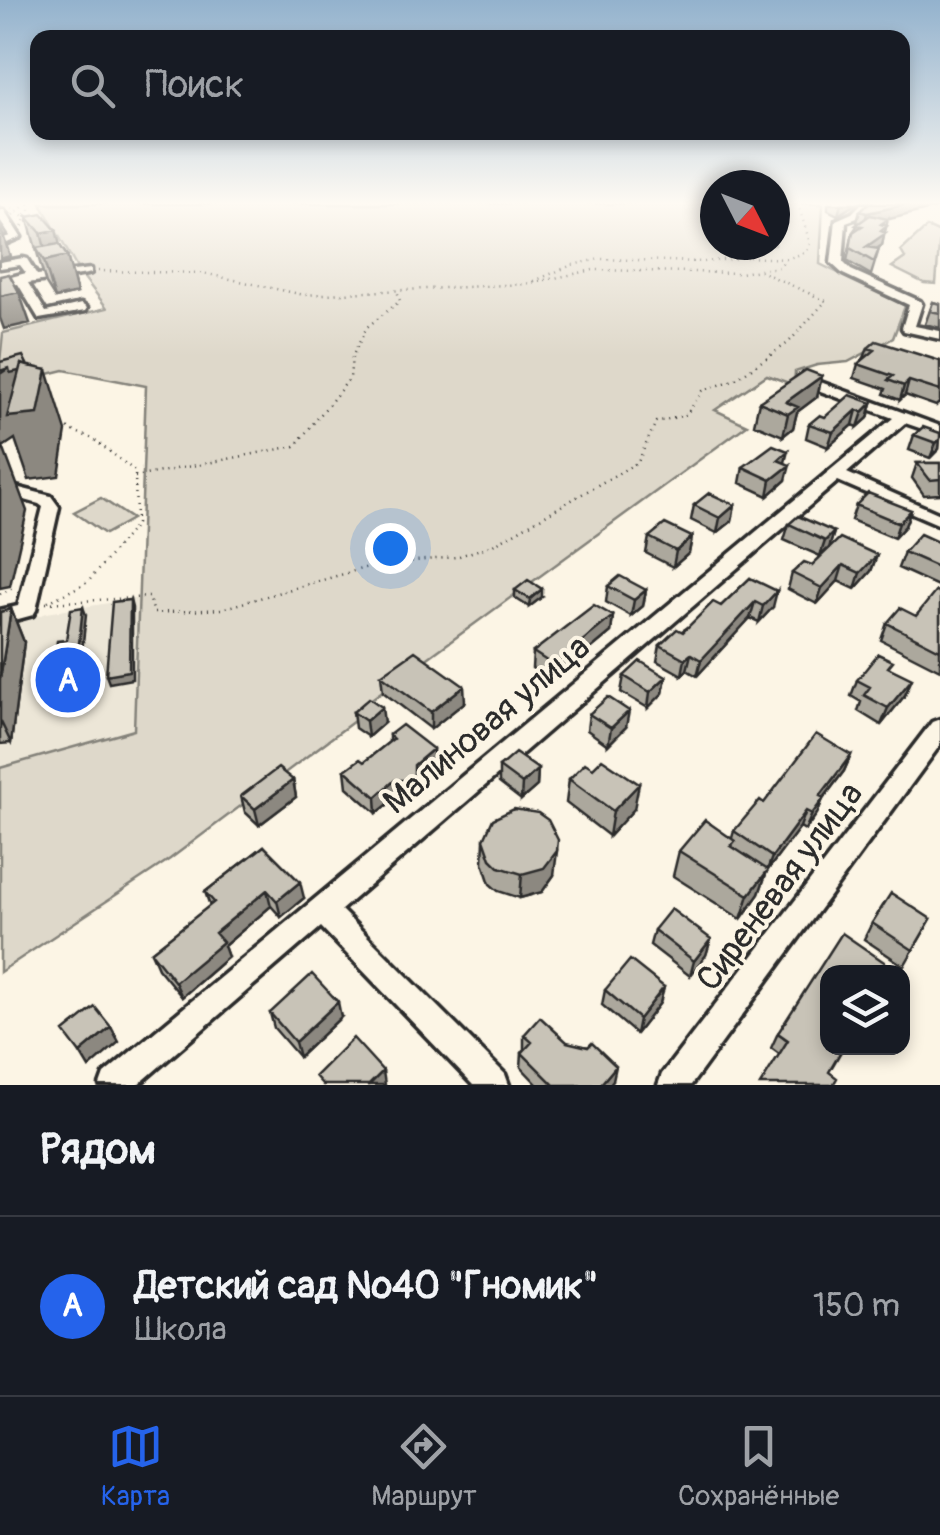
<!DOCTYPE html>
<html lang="ru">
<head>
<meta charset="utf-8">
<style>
	body { margin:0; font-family:Pangolin,sans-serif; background:#20242c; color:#f1f3f6 }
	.controls { position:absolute; right:30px; bottom:30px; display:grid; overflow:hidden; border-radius:20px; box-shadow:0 5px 15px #0003 }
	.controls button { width:90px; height:90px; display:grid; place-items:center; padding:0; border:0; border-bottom:2px solid #363941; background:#171b24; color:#f1f3f6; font:50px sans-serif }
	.compass { position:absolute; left:700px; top:170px; width:90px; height:90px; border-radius:50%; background:#171b24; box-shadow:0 5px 15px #0003; rotate:132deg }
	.you { position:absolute; left:390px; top:548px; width:35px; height:35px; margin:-25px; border:8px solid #fff; border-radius:50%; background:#1a73e8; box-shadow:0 0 0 15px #1a73e833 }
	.badge { display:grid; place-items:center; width:65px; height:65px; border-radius:50%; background:#2563eb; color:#fff; font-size:32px; font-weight:700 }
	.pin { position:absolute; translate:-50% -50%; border:5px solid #fff; box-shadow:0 2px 10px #0006 }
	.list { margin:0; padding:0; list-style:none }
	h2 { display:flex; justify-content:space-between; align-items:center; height:130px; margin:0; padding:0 40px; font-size:42px }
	h2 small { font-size:32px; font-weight:400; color:#9ea1a6 }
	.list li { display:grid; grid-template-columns:65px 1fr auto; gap:30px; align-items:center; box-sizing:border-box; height:180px; padding:0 40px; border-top:2px solid #363941 }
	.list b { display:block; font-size:38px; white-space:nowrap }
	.list p { margin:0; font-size:32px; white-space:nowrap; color:#9ea1a6 }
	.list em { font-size:32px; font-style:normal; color:#9ea1a6 }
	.icon { flex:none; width:55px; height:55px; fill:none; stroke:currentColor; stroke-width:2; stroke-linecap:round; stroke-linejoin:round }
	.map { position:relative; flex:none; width:940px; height:1085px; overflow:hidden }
	.search { position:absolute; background:#171b24; box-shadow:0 5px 15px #0003; left:30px; right:30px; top:30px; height:110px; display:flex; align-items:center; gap:25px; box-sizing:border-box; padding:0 35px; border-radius:20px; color:#9ea1a6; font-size:38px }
	.sheet { height:310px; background:#171b24 }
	nav { display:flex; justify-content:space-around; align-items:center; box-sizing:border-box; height:140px; border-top:2px solid #363941; background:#171b24; font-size:28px; color:#9ea1a6 }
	nav a { display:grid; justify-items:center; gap:5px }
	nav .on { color:#2563eb }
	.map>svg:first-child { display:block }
	.built { fill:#ece6d7 }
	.green { fill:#ded8ca; stroke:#84827a; stroke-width:2.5 }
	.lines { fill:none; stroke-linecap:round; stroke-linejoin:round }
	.minor-casing { stroke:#2b2b2b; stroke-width:7 }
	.path { stroke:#2b2b2b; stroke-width:2.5; stroke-dasharray:1 5; stroke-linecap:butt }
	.minor { fill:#fcf5e5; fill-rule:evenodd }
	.wall { fill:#aca89d; stroke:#2b2b2b; stroke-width:2.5 }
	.shaded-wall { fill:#8c8880; stroke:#2b2b2b; stroke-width:2.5 }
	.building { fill:#c8c3b7; stroke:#2b2b2b; stroke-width:2.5 }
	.labels { text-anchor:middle; stroke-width:8; stroke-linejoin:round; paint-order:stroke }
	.near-street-label { font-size:35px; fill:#2b2b2b; stroke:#fcf5e5 }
</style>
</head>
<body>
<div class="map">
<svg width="940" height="1085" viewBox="0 0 940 1085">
	<rect width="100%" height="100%" fill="#fcf5e5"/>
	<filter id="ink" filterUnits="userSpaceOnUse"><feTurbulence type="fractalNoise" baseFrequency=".01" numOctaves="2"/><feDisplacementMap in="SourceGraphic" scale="20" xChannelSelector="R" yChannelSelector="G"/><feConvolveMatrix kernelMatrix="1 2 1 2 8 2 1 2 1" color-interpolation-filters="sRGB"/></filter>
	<g filter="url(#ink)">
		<!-- built -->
		<path class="built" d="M 140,598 L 134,731 L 0,768 L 0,628 L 47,613 Z"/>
		<!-- green -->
		<path class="green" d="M 41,204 L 715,204 L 715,245 L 775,245 L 775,204 L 823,204 L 820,264 L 905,306 L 893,338 L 848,362 L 817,365 L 795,372 L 794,385 L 767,375 L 715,410 L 747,425 L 369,701 L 374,706 L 170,859 L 0,972 L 0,768 L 134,730 L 146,386 L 64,370 L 12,383 L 0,361 L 3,333 L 107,308 L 78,270 Z
			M 927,227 L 940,233 L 936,284 L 924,283 L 892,267 L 905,258 L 901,251 Z
			M 101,498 L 132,519 L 105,534 L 74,512 Z"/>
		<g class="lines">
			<!-- minor casing -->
			<g class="minor-casing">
				<path id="minor" d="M 861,204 L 871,204 L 860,217 L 846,222 L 843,262 L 851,270 L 920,301 L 922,304 L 915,326 L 940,331 L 940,339 L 904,331 L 902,328 L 909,305 L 843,274 L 831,263 L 836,220 L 852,213 Z
					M 0,210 L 4,211 L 21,237 L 0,246 L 0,239 L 10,236 L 0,221 Z
					M 23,258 L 27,259 L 37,275 L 91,269 L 91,273 L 87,274 L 28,283 L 46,312 L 81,304 L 87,308 L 85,311 L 39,319 L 18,284 L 0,286 L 0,280 L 26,273 L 20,265 L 0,268 L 0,262 Z
					M 804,376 L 940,426 L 940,435 L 905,423 L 847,473 L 940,514 L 940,525 L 838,481 L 341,910 L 505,1074 L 509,1085 L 473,1085 L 321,927 L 138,1085 L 100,1085 L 104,1074 L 893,418 L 799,383 L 799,377 Z
					M 0,483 L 51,496 L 59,507 L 36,610 L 33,615 L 0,624 L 0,610 L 18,606 L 43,507 L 39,504 L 0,493 Z
					M 940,719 L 940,745 L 691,1085 L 658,1085 L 662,1074 L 932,722 Z"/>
			</g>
			<!-- path -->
			<path class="path" d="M 29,204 L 31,217
				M 702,204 L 702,214 L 715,226
				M 775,206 L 783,204
				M 12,209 L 25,218 L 22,228
				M 13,216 L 26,204
				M 749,257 L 786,259
				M 98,271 L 203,273 L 304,295 L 526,284 L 593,270 L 740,273 L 779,267 L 786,259 L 807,252 L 810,243 L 798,204
				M 534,281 L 572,265 L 600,259 L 704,262 L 747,257 L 729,245
				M 135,477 L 295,446 L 350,378 L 352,357 L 367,327 L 400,301 L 397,290
				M 0,594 L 16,587
				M 48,602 L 88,582 L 136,524 L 135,471 L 93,439 L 64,427
				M 46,603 L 149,597 L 154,613 L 221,609 L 375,565 L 456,557 L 493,545 L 638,462 L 656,422 L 686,415 L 703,391 L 736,379 L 788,343 L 826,301 L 760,271"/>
			<!-- minor -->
			<use href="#minor" class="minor"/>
		</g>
		<!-- wall -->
		<path class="wall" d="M 828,204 L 855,204 L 838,215 L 828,210 Z
			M 860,211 L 887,219 L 882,245 L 877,249 L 879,249 L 871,275 L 847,261 L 853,232 L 859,223 L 857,222 Z
			M 27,217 L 60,246 L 67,256 L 77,293 L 55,298 L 46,284 Z
			M 933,302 L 940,304 L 940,328 L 925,324 Z
			M 868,348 L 940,361 L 940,402 L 936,406 L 905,395 L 900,400 L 884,394 L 886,389 L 854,378 L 858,364 L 864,358 Z
			M 822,376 L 817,397 L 797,412 L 793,428 L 783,436 L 754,424 L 759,402 Z
			M 872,403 L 868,418 L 858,427 L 853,425 L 828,447 L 806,438 L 809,424 Z
			M 940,433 L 939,449 L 930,458 L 909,450 L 914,435 Z
			M 785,463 L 786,480 L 768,496 L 740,483 L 743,467 Z
			M 917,463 L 940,463 L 940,494 L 924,495 L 912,478 Z
			M 694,505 L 735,505 L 732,521 L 717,533 L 691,520 Z
			M 856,505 L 911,510 L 905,526 L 894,538 L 851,520 Z
			M 789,524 L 834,532 L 829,548 L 820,556 L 784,540 Z
			M 649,537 L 692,537 L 689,553 L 673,567 L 646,553 Z
			M 940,543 L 940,587 L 898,568 L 904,552 Z
			M 877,555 L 871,571 L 855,589 L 838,581 L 817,604 L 788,589 L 792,573 L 812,565 Z
			M 750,578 L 773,607 L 759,622 L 750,618 L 697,676 L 687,670 L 682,675 L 657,661 L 660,645 L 721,606 Z
			M 608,586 L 646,590 L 643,606 L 631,616 L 606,602 Z
			M 515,590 L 542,597 L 529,607 L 515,598 Z
			M 940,593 L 940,670 L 881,640 L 887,623 L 916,616 Z
			M 11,609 L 24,642 L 11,743 L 0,744 L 0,612 Z
			M 613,616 L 611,632 L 552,681 L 532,668 L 533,652 Z
			M 890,668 L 905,695 L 881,725 L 858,711 L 861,702 L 851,696 L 857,680 Z
			M 381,675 L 465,702 L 431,729 L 383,692 Z
			M 624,676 L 666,677 L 663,693 L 648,708 L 621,692 Z
			M 353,712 L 384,723 L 368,737 L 355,728 Z
			M 589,714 L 626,727 L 608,745 L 587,730 Z
			M 389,735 L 434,765 L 415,781 L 415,791 L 408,797 L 397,797 L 377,813 L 347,787 L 345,770 L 364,762 L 389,742 Z
			M 851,755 L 844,771 L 823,799 L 817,814 L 805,830 L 800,827 L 767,871 L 759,894 L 741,919 L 673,876 L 679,851 L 732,838 L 734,831 L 764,803 Z
			M 499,767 L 538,769 L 537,786 L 521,800 L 499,783 Z
			M 569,779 L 634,809 L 609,836 L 566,803 Z
			M 293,780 L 296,797 L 259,825 L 245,812 L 241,796 Z
			M 484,839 L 554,875 L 542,892 L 520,898 L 498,891 L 490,884 L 483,863 Z
			M 264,846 L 304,898 L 281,917 L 271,906 L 224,946 L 228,957 L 182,997 L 158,968 L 151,952 L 210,906 L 205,892 Z
			M 931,919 L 904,966 L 864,939 L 872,923 Z
			M 654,930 L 711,939 L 706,955 L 690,976 L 650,945 Z
			M 664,987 L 660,1003 L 636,1034 L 602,1005 L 605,990 Z
			M 270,1013 L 341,1017 L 299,1057 L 274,1028 Z
			M 778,1033 L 829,1072 L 779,1054 L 771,1048 Z
			M 524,1035 L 588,1047 L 613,1080 L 609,1085 L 538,1085 L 521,1067 L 522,1053 L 524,1050 Z"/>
		<!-- shaded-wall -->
		<path class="shaded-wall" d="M 841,204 L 855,204 L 838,215 Z
			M 908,204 L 940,204 L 940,207 L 864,225 L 867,213 Z
			M 888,219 L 882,245 L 865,257 L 866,247 L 881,224 Z
			M 0,226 L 10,256 L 0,259 Z
			M 56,230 L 63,257 L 67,256 L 77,293 L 55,298 L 44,261 L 48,260 L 41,233 Z
			M 19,292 L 30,323 L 4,329 L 0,318 L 0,296 Z
			M 9,368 L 47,370 L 66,431 L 59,476 L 29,480 L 15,439 L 0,449 L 0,374 Z
			M 822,376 L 817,397 L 797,412 L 793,428 L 783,436 L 788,414 L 786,402 Z
			M 909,381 L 905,395 L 900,400 L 904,386 Z
			M 872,403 L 868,418 L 858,427 L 863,412 Z
			M 857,410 L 853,425 L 828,447 L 833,432 Z
			M 940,439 L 939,449 L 930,458 L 936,443 Z
			M 3,447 L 27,511 L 10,586 L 0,588 L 0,458 Z
			M 788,451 L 784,466 L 778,460 Z
			M 790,465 L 786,480 L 768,496 L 771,480 Z
			M 735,505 L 732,521 L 717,533 L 720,518 Z
			M 911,510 L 905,526 L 894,538 L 899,523 Z
			M 834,532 L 829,548 L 820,556 L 825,541 Z
			M 692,537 L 689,553 L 673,567 L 676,551 Z
			M 877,555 L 871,571 L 855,589 L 860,573 Z
			M 843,565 L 838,581 L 817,604 L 822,588 Z
			M 542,589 L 542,597 L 529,607 L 530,599 Z
			M 646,590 L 643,606 L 631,616 L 634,600 Z
			M 777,591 L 773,607 L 759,622 L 763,606 Z
			M 130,600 L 132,608 L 132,679 L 109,683 L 106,675 Z
			M 755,602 L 750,618 L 697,676 L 701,660 Z
			M 83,607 L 86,615 L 78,688 L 54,692 L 51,684 Z
			M 11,609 L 24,642 L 11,743 L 0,720 L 0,679 Z
			M 613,616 L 611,632 L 552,681 L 553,665 Z
			M 691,654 L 687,670 L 682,675 L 685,659 Z
			M 666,677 L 663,693 L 648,708 L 650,692 Z
			M 912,679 L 905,695 L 881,725 L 888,708 Z
			M 464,686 L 465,702 L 431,729 L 431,712 Z
			M 382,707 L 384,723 L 368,737 L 366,721 Z
			M 629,711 L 626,727 L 608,745 L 611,728 Z
			M 433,749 L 434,765 L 415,781 L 414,765 Z
			M 851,755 L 844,771 L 823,799 L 817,814 L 805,830 L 820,796 Z
			M 538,769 L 537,786 L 521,800 L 522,784 Z
			M 414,774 L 415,791 L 408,797 L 407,780 Z
			M 293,780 L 296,797 L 259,825 L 255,809 Z
			M 395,780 L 397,797 L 377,813 L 376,797 Z
			M 639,784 L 634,809 L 609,836 L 613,811 Z
			M 806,811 L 800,827 L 767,871 L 759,894 L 741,919 L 749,895 L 766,873 L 772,857 Z
			M 557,851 L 554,875 L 542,892 L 520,898 L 522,874 Z
			M 300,882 L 304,898 L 281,917 L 277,901 Z
			M 267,890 L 271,906 L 224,946 L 228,957 L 182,997 L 175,982 L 215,933 Z
			M 711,939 L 706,955 L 690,976 L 694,961 Z
			M 664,987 L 660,1003 L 636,1034 L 639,1019 Z
			M 338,1002 L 341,1017 L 299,1057 L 295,1042 Z
			M 111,1027 L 119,1042 L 89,1068 L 80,1053 Z
			M 616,1066 L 613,1080 L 609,1085 L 600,1085 Z
			M 383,1071 L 385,1085 L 369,1085 Z"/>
		<!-- building -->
		<path class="building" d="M 867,204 L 908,204 L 867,213 L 860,211 Z
			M 42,214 L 56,230 L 41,233 L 27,217 Z
			M 870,215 L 888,219 L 881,224 L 887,226 L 881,231 L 886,233 L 866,247 L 879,249 L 874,262 L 850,248 L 853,232 L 862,226 L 856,225 Z
			M 59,244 L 67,256 L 44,261 L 36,248 Z
			M 9,274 L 19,292 L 0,296 L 0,276 Z
			M 933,302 L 940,304 L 940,313 L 930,311 Z
			M 876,341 L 940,361 L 940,391 L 909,381 L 904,386 L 888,380 L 893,376 L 858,364 L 875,350 L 868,348 Z
			M 23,356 L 28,366 L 21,364 L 19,371 L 10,373 L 9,368 L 0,371 L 0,362 Z
			M 21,364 L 47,370 L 38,414 L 7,417 Z
			M 806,370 L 822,376 L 786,402 L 798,407 L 788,414 L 759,402 Z
			M 850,395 L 872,403 L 863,412 L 857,410 L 833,432 L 809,424 L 820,415 L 825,417 Z
			M 923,427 L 940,433 L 940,439 L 936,443 L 914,435 Z
			M 773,445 L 788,451 L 778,460 L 790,465 L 771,480 L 743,467 Z
			M 917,463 L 940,463 L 940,479 L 930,480 Z
			M 709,493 L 735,505 L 720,518 L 694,505 Z
			M 868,493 L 911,510 L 899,523 L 856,505 Z
			M 798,516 L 834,532 L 825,541 L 789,524 Z
			M 665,524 L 692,537 L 676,551 L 649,537 Z
			M 920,534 L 940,543 L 940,568 L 904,552 Z
			M 840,538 L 877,555 L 860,573 L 843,565 L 822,588 L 792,573 L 804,562 L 812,565 Z
			M 620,576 L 646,590 L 634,600 L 608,586 Z
			M 750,578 L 777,591 L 763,606 L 755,602 L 701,660 L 691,654 L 685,659 L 660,645 L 677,629 L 683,632 L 713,602 L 721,606 Z
			M 528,580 L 542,589 L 530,599 L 515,590 Z
			M 936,591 L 940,593 L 940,650 L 887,623 L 900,608 L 916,616 Z
			M 130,600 L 129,671 L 106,675 L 112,602 Z
			M 594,605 L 613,616 L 553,665 L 533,652 Z
			M 83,607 L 75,680 L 51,684 L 57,641 L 66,640 L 71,609 Z
			M 11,609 L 0,679 L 0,612 Z
			M 415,651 L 464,686 L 431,712 L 381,675 Z
			M 878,654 L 893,661 L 888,667 L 912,679 L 888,708 L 864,695 L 870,687 L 857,680 Z
			M 640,661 L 666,677 L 650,692 L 624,676 Z
			M 608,697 L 629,711 L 611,728 L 589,714 Z
			M 369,698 L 382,707 L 366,721 L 353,712 Z
			M 402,725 L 433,749 L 414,765 L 414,774 L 407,780 L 395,780 L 376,797 L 345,770 L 360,759 L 364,762 L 393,739 L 389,735 Z
			M 816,734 L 851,755 L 820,796 L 824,798 L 812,814 L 806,811 L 772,857 L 734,831 L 760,800 L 764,803 Z
			M 515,753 L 538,769 L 522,784 L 499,767 Z
			M 602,759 L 639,784 L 613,811 L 569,779 L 585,763 L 593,768 Z
			M 278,768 L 293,780 L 255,809 L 241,796 Z
			M 514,809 L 538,813 L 548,820 L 558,840 L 557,851 L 544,868 L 522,874 L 499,867 L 491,859 L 484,839 L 493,819 Z
			M 705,820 L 735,841 L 731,846 L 768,870 L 749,895 L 679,851 Z
			M 264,846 L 300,882 L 277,901 L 267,890 L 215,933 L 223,942 L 175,982 L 151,952 L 214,902 L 205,892 Z
			M 891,893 L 931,919 L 913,950 L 872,923 Z
			M 671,909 L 711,939 L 694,961 L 654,930 Z
			M 842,933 L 890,966 L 886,972 L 828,972 L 828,1048 L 843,1048 L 829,1072 L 837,1078 L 833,1085 L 760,1085 L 788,1040 L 778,1033 Z
			M 630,960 L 664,987 L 639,1019 L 605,990 Z
			M 312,974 L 338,1002 L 295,1042 L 270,1013 Z
			M 95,1007 L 111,1027 L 80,1053 L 64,1032 Z
			M 540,1017 L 567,1042 L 588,1047 L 592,1043 L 616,1066 L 600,1085 L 554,1085 L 522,1053 L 532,1042 L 524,1035 Z
			M 353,1038 L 383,1071 L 369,1085 L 323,1085 L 315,1076 Z"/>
	</g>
	<!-- sky -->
	<linearGradient id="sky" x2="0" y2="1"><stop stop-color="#93b2cd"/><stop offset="0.57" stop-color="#fefaf3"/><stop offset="1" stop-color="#fefaf3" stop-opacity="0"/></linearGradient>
	<rect width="940" height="356" fill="url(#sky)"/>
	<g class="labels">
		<!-- near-street labels -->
		<g class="near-street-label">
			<text transform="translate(486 724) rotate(-40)" y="12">Малиновая улица</text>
			<text transform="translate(779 886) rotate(-53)" y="12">Сиреневая улица</text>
		</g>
	</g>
</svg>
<div class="controls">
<button><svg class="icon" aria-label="layers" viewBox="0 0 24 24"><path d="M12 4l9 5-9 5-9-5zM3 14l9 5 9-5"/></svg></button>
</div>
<svg class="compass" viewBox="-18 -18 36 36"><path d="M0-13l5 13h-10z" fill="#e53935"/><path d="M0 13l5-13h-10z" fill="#9ea1a6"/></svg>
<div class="you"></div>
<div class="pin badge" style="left:68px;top:680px">A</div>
<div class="search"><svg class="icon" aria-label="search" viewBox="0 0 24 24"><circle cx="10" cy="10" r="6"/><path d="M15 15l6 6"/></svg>Поиск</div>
</div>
<section class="sheet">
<h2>Рядом<small></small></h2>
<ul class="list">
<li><span class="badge">A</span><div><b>Детский сад №40 &quot;Гномик&quot;</b><p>Школа</p></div><em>150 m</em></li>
</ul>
</section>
<nav>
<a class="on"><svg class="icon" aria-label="map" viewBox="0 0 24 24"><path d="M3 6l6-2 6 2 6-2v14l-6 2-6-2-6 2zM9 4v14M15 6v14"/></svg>Карта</a>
<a><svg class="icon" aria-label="directions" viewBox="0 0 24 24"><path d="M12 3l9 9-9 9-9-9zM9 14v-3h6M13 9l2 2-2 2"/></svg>Маршрут</a>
<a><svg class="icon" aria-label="saved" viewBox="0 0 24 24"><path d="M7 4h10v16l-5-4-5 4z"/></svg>Сохранённые</a>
</nav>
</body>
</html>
